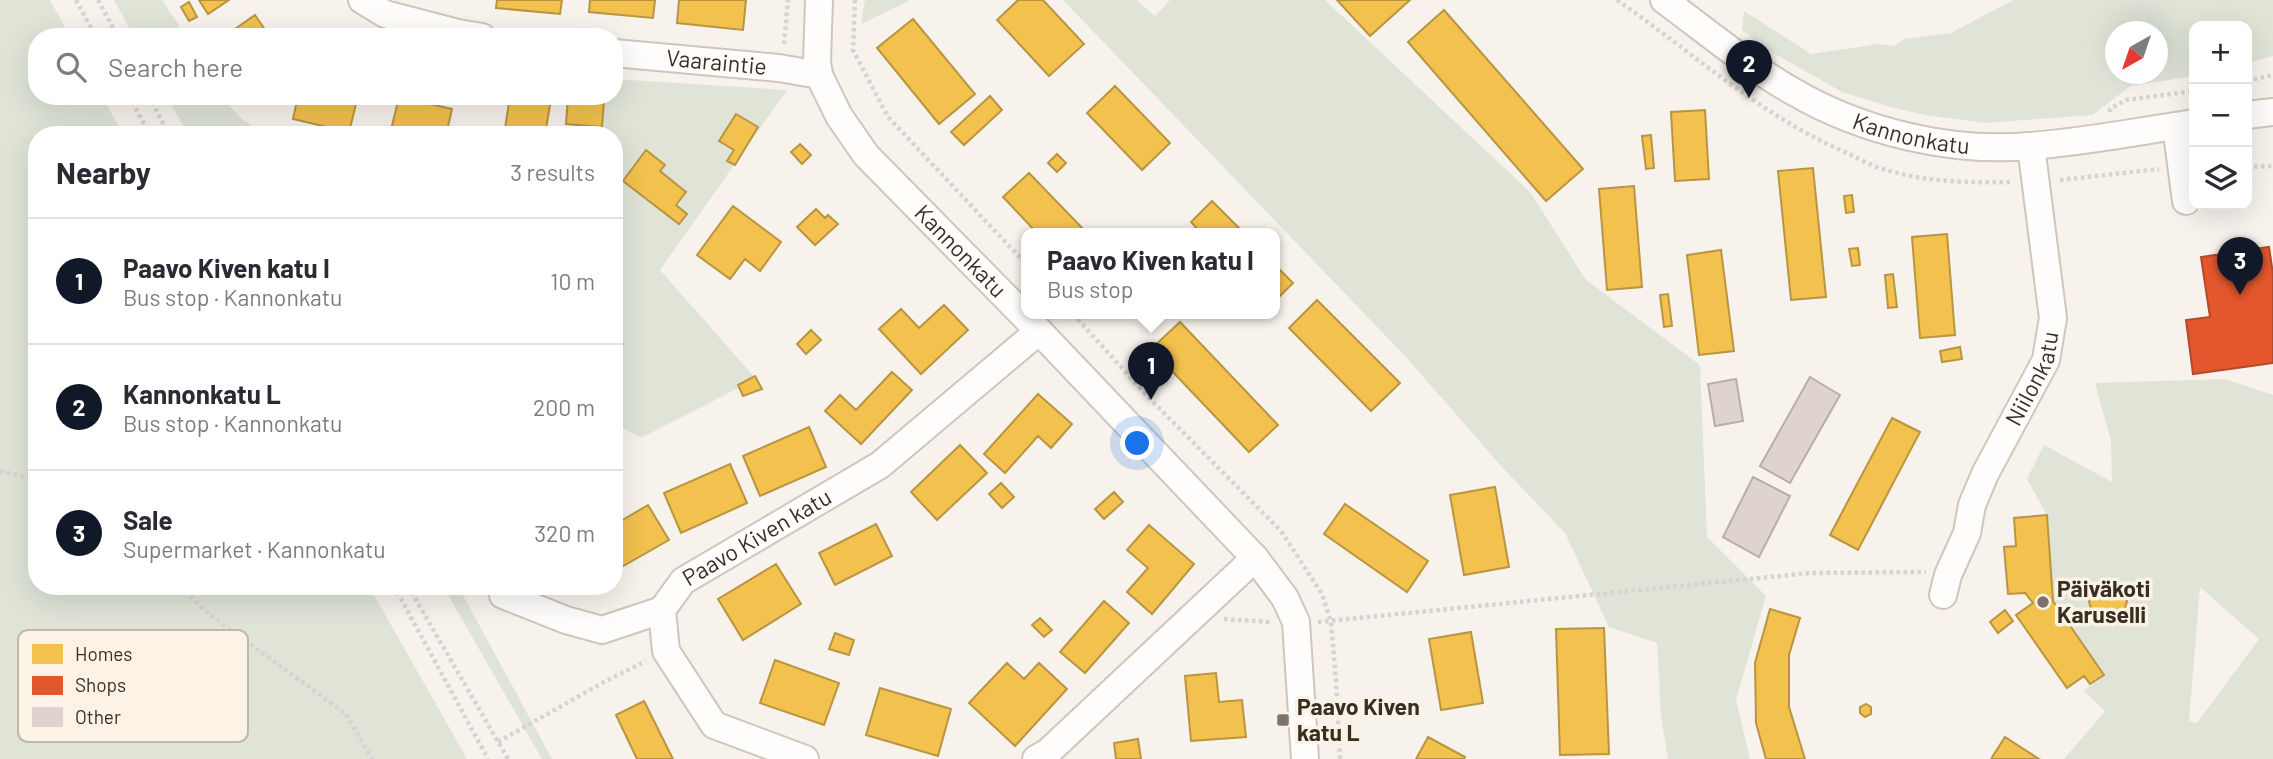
<!DOCTYPE html>
<html lang="en">
<head>
<meta charset="utf-8">
<style>
	body { margin:0; font-family:Barlow,sans-serif; background:#f2f2f3; color:#2b2b33 }
	.controls { position:absolute; right:21px; top:21px; display:grid; overflow:hidden; border-radius:14px; box-shadow:0 7px 28px #0002 }
	.controls button { width:63px; height:63px; display:grid; place-items:center; padding:0; border:0; border-bottom:2px solid #e1e1e2; background:#fff; color:#2b2b33; font:35px sans-serif }
	.compass { position:absolute; left:2105px; top:21px; width:63px; height:63px; border-radius:50%; background:#fff; box-shadow:0 7px 28px #0002; rotate:220deg }
	.you { position:absolute; left:1138px; top:444px; width:24px; height:24px; margin:-18px; border:5px solid #fff; border-radius:50%; background:#1a73e8; box-shadow:0 0 0 10px #1a73e833 }
	.badge { display:grid; place-items:center; width:46px; height:46px; border-radius:50%; background:#111827; color:#fff; font-size:23px; font-weight:700 }
	.pin { position:absolute; translate:-50% -58px; filter:drop-shadow(0 2px 4px #0008) }
	.pin::after { content:''; position:absolute; top:37px; width:24px; height:21px; background:inherit; clip-path:polygon(0 0,100% 0,50% 100%) }
	.popup { position:absolute; left:1021px; top:228px; width:259px; height:91px; box-sizing:border-box; display:grid; place-content:center; border-radius:14px; background:#fff; filter:drop-shadow(0 2px 5px #0005); font-size:23px; white-space:nowrap; color:#7c7c81 }
	.popup b { font-size:26px; color:#2b2b33 }
	.popup::after { content:''; position:absolute; left:50%; top:100%; margin-left:-14px; border:14px solid transparent; border-top-color:#fff }
	.list { margin:0; padding:0; list-style:none }
	h2 { display:flex; justify-content:space-between; align-items:center; height:91px; margin:0; padding:0 28px; font-size:30px }
	h2 small { font-size:23px; font-weight:400; color:#7c7c81 }
	.list li { display:grid; grid-template-columns:46px 1fr auto; gap:21px; align-items:center; box-sizing:border-box; height:126px; padding:0 28px; border-top:2px solid #e1e1e2 }
	.list b { display:block; font-size:26px; white-space:nowrap }
	.list p { margin:0; font-size:23px; white-space:nowrap; color:#7c7c81 }
	.list em { font-size:23px; font-style:normal; color:#7c7c81 }
	.icon { flex:none; width:38px; height:38px; fill:none; stroke:currentColor; stroke-width:2; stroke-linecap:round; stroke-linejoin:round }
	.map { position:relative; flex:none; width:2273px; height:759px; overflow:hidden }
	.search { position:absolute; background:#fff; box-shadow:0 7px 28px #0002; left:28px; top:28px; width:595px; height:77px; display:flex; align-items:center; gap:18px; box-sizing:border-box; padding:0 24px; border-radius:28px; color:#7c7c81; font-size:26px }
	.panel { position:absolute; background:#fff; box-shadow:0 7px 28px #0002; left:28px; top:126px; width:595px; height:469px; border-radius:28px }
	.map>svg:first-child { display:block }
	.green { fill:#dfe4d7; fill-rule:evenodd }
	.homes { fill:#f2c14e; stroke:#ba9541; stroke-width:2 }
	.shops { fill:#e4572e; stroke:#b04b2b; stroke-width:2 }
	.building { fill:#ded3cf; stroke:#b7aeaa; stroke-width:2 }
	.lines { fill:none; stroke-linecap:round; stroke-linejoin:round }
	.minor-casing { stroke:#cdc7bd; stroke-width:30 }
	.path { stroke:#d6d4d2; stroke-width:4.5; stroke-dasharray:3.5 3.5; stroke-linecap:butt }
	.minor { stroke:#fefdfc; stroke-width:26 }
	.poi-dot { fill:#7b7369; stroke:#fcf3e6; stroke-width:2.5 }
	.labels { text-anchor:middle; stroke-width:7; stroke-linejoin:round; paint-order:stroke }
	.street-label { font-size:23px; fill:#382f23; stroke:#fcf3e6 }
	.poi-label { font-size:23px; font-weight:bold; fill:#382f23; stroke:#fcf3e6; text-anchor:start }
	.key { fill:#fcf3e6; stroke:#c1b8ac; stroke-width:2 }
	.key-label { font-size:19px; fill:#382f23 }
</style>
</head>
<body>
<div class="map">
<svg width="2273" height="759" viewBox="0 0 2273 759">
	<rect width="100%" height="100%" fill="#f7f2eb"/>
	<!-- green -->
	<path class="green" d="M 0,0 L 50,0 L 70,37 L 37,37 L 37,96 L 102,96 L 123,135 L 37,135 L 37,586 L 369,586 L 467,759 L 0,759 Z
		M 114,0 L 162,0 L 179,25 L 178,37 L 134,37 Z
		M 865,0 L 911,0 L 861,24 Z
		M 1063,0 L 1136,0 L 1155,16 L 1170,0 L 1325,0 L 1530,192 L 1586,280 L 1700,365 L 1707,537 L 1766,596 L 1736,700 L 1750,759 L 1668,759 L 1661,716 L 1657,643 L 1609,627 L 1565,533 L 1501,466 L 1406,357 Z
		M 2013,0 L 2273,0 L 2273,56 L 2247,63 L 2247,26 L 2194,26 L 2194,76 L 2131,86 L 2092,115 L 1985,123 L 1925,115 L 1887,106 L 1842,92 L 1766,49 L 1742,30 L 1744,11 L 1811,54 L 1878,44 L 1893,46 L 1905,39 L 1951,33 ZM 2116,32 L 2158,32 L 2158,74 L 2116,74 Z
		M 614,79 L 787,90 L 660,270 L 756,379 L 641,438 L 614,423 L 614,135 L 596,135 L 600,96 L 614,96 Z
		M 167,96 L 220,96 L 243,120 L 265,135 L 188,135 Z
		M 2225,379 L 2273,395 L 2273,759 L 2064,759 L 2105,711 L 2084,691 L 2104,674 L 2053,601 L 2047,515 L 2027,479 L 2044,445 L 2112,482 L 2111,441 L 2095,383 ZM 2200,587 L 2259,639 L 2197,723 L 2189,721 Z
		M 443,586 L 458,586 L 552,759 L 542,759 Z"/>
	<!-- homes -->
	<path class="homes" d="M 199,0 L 229,0 L 208,14 Z
		M 497,0 L 562,0 L 560,14 L 496,8 Z
		M 590,0 L 655,0 L 653,18 L 589,12 Z
		M 679,0 L 746,0 L 743,30 L 677,23 Z
		M 1018,0 L 1043,0 L 1084,44 L 1049,76 L 997,20 Z
		M 1337,0 L 1410,0 L 1370,36 Z
		M 189,2 L 197,17 L 189,21 L 181,7 Z
		M 1444,10 L 1583,169 L 1546,201 L 1408,42 Z
		M 255,15 L 270,37 L 230,37 L 228,34 Z
		M 913,19 L 975,94 L 939,124 L 877,48 Z
		M 1115,86 L 1170,143 L 1142,170 L 1087,113 Z
		M 298,96 L 358,96 L 349,132 L 293,119 Z
		M 510,96 L 551,99 L 545,135 L 504,135 Z
		M 990,96 L 1002,110 L 964,145 L 951,132 Z
		M 399,97 L 452,109 L 446,135 L 390,134 Z
		M 568,97 L 604,100 L 602,127 L 566,124 Z
		M 1705,110 L 1709,179 L 1675,181 L 1671,112 Z
		M 736,114 L 758,127 L 735,165 L 727,161 L 734,150 L 719,141 Z
		M 1651,135 L 1654,168 L 1646,169 L 1642,136 Z
		M 800,144 L 811,155 L 802,164 L 791,152 Z
		M 646,150 L 665,165 L 660,171 L 686,192 L 676,205 L 687,214 L 679,224 L 623,181 Z
		M 1057,154 L 1066,163 L 1057,172 L 1048,163 Z
		M 1813,168 L 1826,297 L 1791,300 L 1778,171 Z
		M 1029,173 L 1088,234 L 1038,234 L 1003,197 Z
		M 1634,186 L 1642,287 L 1607,290 L 1599,189 Z
		M 1852,195 L 1854,212 L 1846,213 L 1844,196 Z
		M 1212,201 L 1245,234 L 1202,234 L 1191,222 Z
		M 733,206 L 781,242 L 760,271 L 745,259 L 730,279 L 697,255 Z
		M 816,209 L 825,218 L 828,215 L 838,224 L 815,245 L 797,227 Z
		M 1947,234 L 1955,335 L 1920,338 L 1912,237 Z
		M 1858,248 L 1860,265 L 1852,266 L 1849,249 Z
		M 1721,250 L 1734,351 L 1699,355 L 1687,255 Z
		M 1275,265 L 1293,283 L 1275,301 Z
		M 1893,274 L 1897,307 L 1888,308 L 1885,275 Z
		M 1668,294 L 1672,326 L 1664,327 L 1660,295 Z
		M 1317,300 L 1400,383 L 1371,411 L 1289,328 Z
		M 944,305 L 968,330 L 921,374 L 879,329 L 901,309 L 919,328 Z
		M 1180,322 L 1278,425 L 1249,452 L 1151,349 Z
		M 811,330 L 821,340 L 806,354 L 797,344 Z
		M 1960,347 L 1962,359 L 1942,362 L 1940,351 Z
		M 892,372 L 912,390 L 861,444 L 825,411 L 840,395 L 856,410 Z
		M 755,376 L 762,389 L 743,396 L 738,385 Z
		M 1038,394 L 1072,424 L 1051,448 L 1038,436 L 1005,473 L 984,454 Z
		M 1892,418 L 1920,432 L 1858,550 L 1830,535 Z
		M 809,427 L 826,467 L 760,496 L 743,456 Z
		M 960,445 L 987,473 L 937,520 L 911,492 Z
		M 730,464 L 747,503 L 681,533 L 664,493 Z
		M 1001,483 L 1014,497 L 1002,508 L 989,494 Z
		M 1495,487 L 1509,567 L 1464,575 L 1450,495 Z
		M 1114,492 L 1123,502 L 1104,519 L 1095,509 Z
		M 1345,504 L 1428,561 L 1407,592 L 1324,534 Z
		M 648,505 L 669,540 L 616,570 L 614,525 Z
		M 2047,515 L 2053,601 L 2104,675 L 2090,684 L 2084,676 L 2067,688 L 2016,615 L 2033,603 L 2025,593 L 2008,594 L 2004,547 L 2016,546 L 2014,518 Z
		M 876,524 L 892,556 L 835,585 L 819,553 Z
		M 1149,525 L 1194,564 L 1152,614 L 1127,592 L 1148,568 L 1127,550 Z
		M 776,564 L 801,604 L 743,640 L 718,599 Z
		M2089 599a19 19 0 1 1 38 0a19 19 0 1 1-38 0Z
		M 1104,601 L 1129,623 L 1085,673 L 1060,652 Z
		M 1770,609 L 1800,618 L 1789,655 L 1789,707 L 1805,759 L 1766,759 L 1756,723 L 1755,663 Z
		M 2005,610 L 2013,621 L 1998,633 L 1990,622 Z
		M 1040,618 L 1052,630 L 1044,637 L 1032,625 Z
		M 1604,628 L 1609,754 L 1560,755 L 1556,629 Z
		M 1471,632 L 1483,703 L 1441,710 L 1429,639 Z
		M 835,633 L 854,640 L 849,655 L 829,649 Z
		M 775,660 L 839,683 L 824,725 L 760,703 Z
		M 1007,663 L 1024,679 L 1039,663 L 1067,689 L 1015,746 L 969,703 Z
		M 1216,673 L 1219,702 L 1242,700 L 1246,737 L 1191,741 L 1185,676 Z
		M 880,688 L 951,709 L 938,756 L 866,735 Z
		M 644,701 L 673,759 L 637,759 L 616,715 Z
		M 1866,704 L 1871,707 L 1871,714 L 1865,717 L 1860,713 L 1860,707 Z
		M 1428,737 L 1465,757 L 1464,759 L 1416,759 Z
		M 2005,737 L 2039,759 L 1991,759 Z
		M 1138,739 L 1141,759 L 1116,759 L 1114,743 Z"/>
	<!-- shops -->
	<path class="shops" d="M 2269,247 L 2273,274 L 2273,363 L 2193,374 L 2186,320 L 2210,317 L 2201,257 Z"/>
	<!-- building -->
	<path class="building" d="M 1810,377 L 1840,395 L 1790,483 L 1760,466 Z
		M 1736,379 L 1743,421 L 1715,426 L 1708,384 Z
		M 1753,477 L 1790,496 L 1759,557 L 1723,537 Z"/>
	<g class="lines">
		<!-- minor casing -->
		<g class="minor-casing">
			<g id="minor">
				<path d="M 362,0 L 385,14 L 458,33 L 482,37"/>
				<path id="s1" d="M 819,0 L 817,61 L 819,75 L 839,116 L 866,155 L 1039,331 L 1255,558 L 1285,598 L 1296,622 L 1305,759"/>
				<path id="s2" d="M 1664,0 C 1706,31 1748,66 1794,92 C 1863,132 1951,153 2030,146 C 2085,142 2140,131 2194,123"/>
				<path id="s3" d="M 614,53 L 779,68 L 819,75"/>
				<path d="M 2247,115 L 2273,112"/>
				<path d="M 2176,126 L 2186,201"/>
				<path d="M 503,595 L 566,620 L 602,630 L 662,610"/>
				<path id="s4" d="M 1943,595 L 1948,575 L 1967,533 L 1972,505 L 1985,474 L 2046,360 L 2053,318 L 2031,146"/>
				<path id="s5" d="M 805,759 L 714,725 L 666,651 L 662,610 L 683,581 L 880,465 L 1039,331"/>
				<path d="M 1036,759 L 1048,752 L 1255,558"/>
			</g>
		</g>
		<!-- path -->
		<path class="path" d="M 76,0 L 96,37
			M 98,0 L 118,37
			M 855,0 L 853,50 L 888,117 L 1027,265
			M 1617,0 C 1693,53 1761,116 1847,153 C 1859,159 1872,166 1886,170 C 1927,182 1970,183 2012,182
			M 784,44 L 788,0
			M 2247,81 L 2273,75
			M 129,96 L 150,135
			M 149,96 L 169,135
			M 2110,112 L 2110,109 L 2126,100 L 2194,91
			M 2247,167 L 2273,166
			M 2060,180 L 2159,169
			M 1073,314 L 1151,400 L 1281,531 L 1322,594 L 1331,622 L 1336,681 L 1340,759
			M 0,471 L 37,480
			M 181,586 L 205,611 L 346,714 L 372,759
			M 394,586 L 488,759
			M 408,586 L 508,759
			M 1224,619 L 1271,622
			M 1318,622 L 1810,573 L 1926,572
			M 498,742 L 604,682 L 646,661"/>
		<!-- minor -->
		<use href="#minor" class="minor"/>
	</g>
	<!-- markers -->
	<g class="poi-dot">
		<circle cx="2043" cy="602" r="7"/>
		<rect x="1276" y="713" width="14" height="14" rx="3.5"/>
	</g>
	<g class="labels">
		<!-- street labels -->
		<g class="street-label">
			<text dy="8" stroke="none"><textPath href="#s3" startOffset="103">Vaaraintie</textPath></text>
			<text dy="8" stroke="none"><textPath href="#s2" startOffset="285">Kannonkatu</textPath></text>
			<text dy="8" stroke="none"><textPath href="#s1" startOffset="303">Kannonkatu</textPath></text>
			<text dy="8" stroke="none"><textPath href="#s4" startOffset="236">Niilonkatu</textPath></text>
			<text dy="8" stroke="none"><textPath href="#s5" startOffset="348">Paavo Kiven katu</textPath></text>
		</g>
		<!-- poi labels -->
		<g class="poi-label">
			<text x="2057" y="597">Päiväkoti<tspan x="2057" dy="26">Karuselli</tspan></text>
			<text x="1297" y="715">Paavo Kiven<tspan x="1297" dy="26">katu L</tspan></text>
		</g>
	</g>
	<!-- legend -->
	<rect x="18" y="630" width="230" height="112" rx="10" class="key"/>
	<rect x="32" y="644" width="31" height="20" fill="#f2c14e"/>
	<rect x="32" y="676" width="31" height="19" fill="#e4572e"/>
	<rect x="32" y="707" width="31" height="20" fill="#ded3cf"/>
	<g class="key-label">
		<text x="75" y="661">Homes</text>
		<text x="75" y="692">Shops</text>
		<text x="75" y="724">Other</text>
	</g>
</svg>
<div class="controls">
<button>+</button>
<button>−</button>
<button><svg class="icon" aria-label="layers" viewBox="0 0 24 24"><path d="M12 4l9 5-9 5-9-5zM3 14l9 5 9-5"/></svg></button>
</div>
<svg class="compass" viewBox="-18 -18 36 36"><path d="M0-13l5 13h-10z" fill="#e53935"/><path d="M0 13l5-13h-10z" fill="#7c7c81"/></svg>
<div class="you"></div>
<div class="pin badge" style="left:1151px;top:400px">1</div>
<div class="popup"><b>Paavo Kiven katu I</b>Bus stop</div>
<div class="pin badge" style="left:1749px;top:98px">2</div>
<div class="pin badge" style="left:2240px;top:295px">3</div>
<div class="search"><svg class="icon" aria-label="search" viewBox="0 0 24 24"><circle cx="10" cy="10" r="6"/><path d="M15 15l6 6"/></svg>Search here</div>
<section class="panel">
<h2>Nearby<small>3 results</small></h2>
<ul class="list">
<li><span class="badge">1</span><div><b>Paavo Kiven katu I</b><p>Bus stop · Kannonkatu</p></div><em>10 m</em></li>
<li><span class="badge">2</span><div><b>Kannonkatu L</b><p>Bus stop · Kannonkatu</p></div><em>200 m</em></li>
<li><span class="badge">3</span><div><b>Sale</b><p>Supermarket · Kannonkatu</p></div><em>320 m</em></li>
</ul>
</section>
</div>
</body>
</html>
